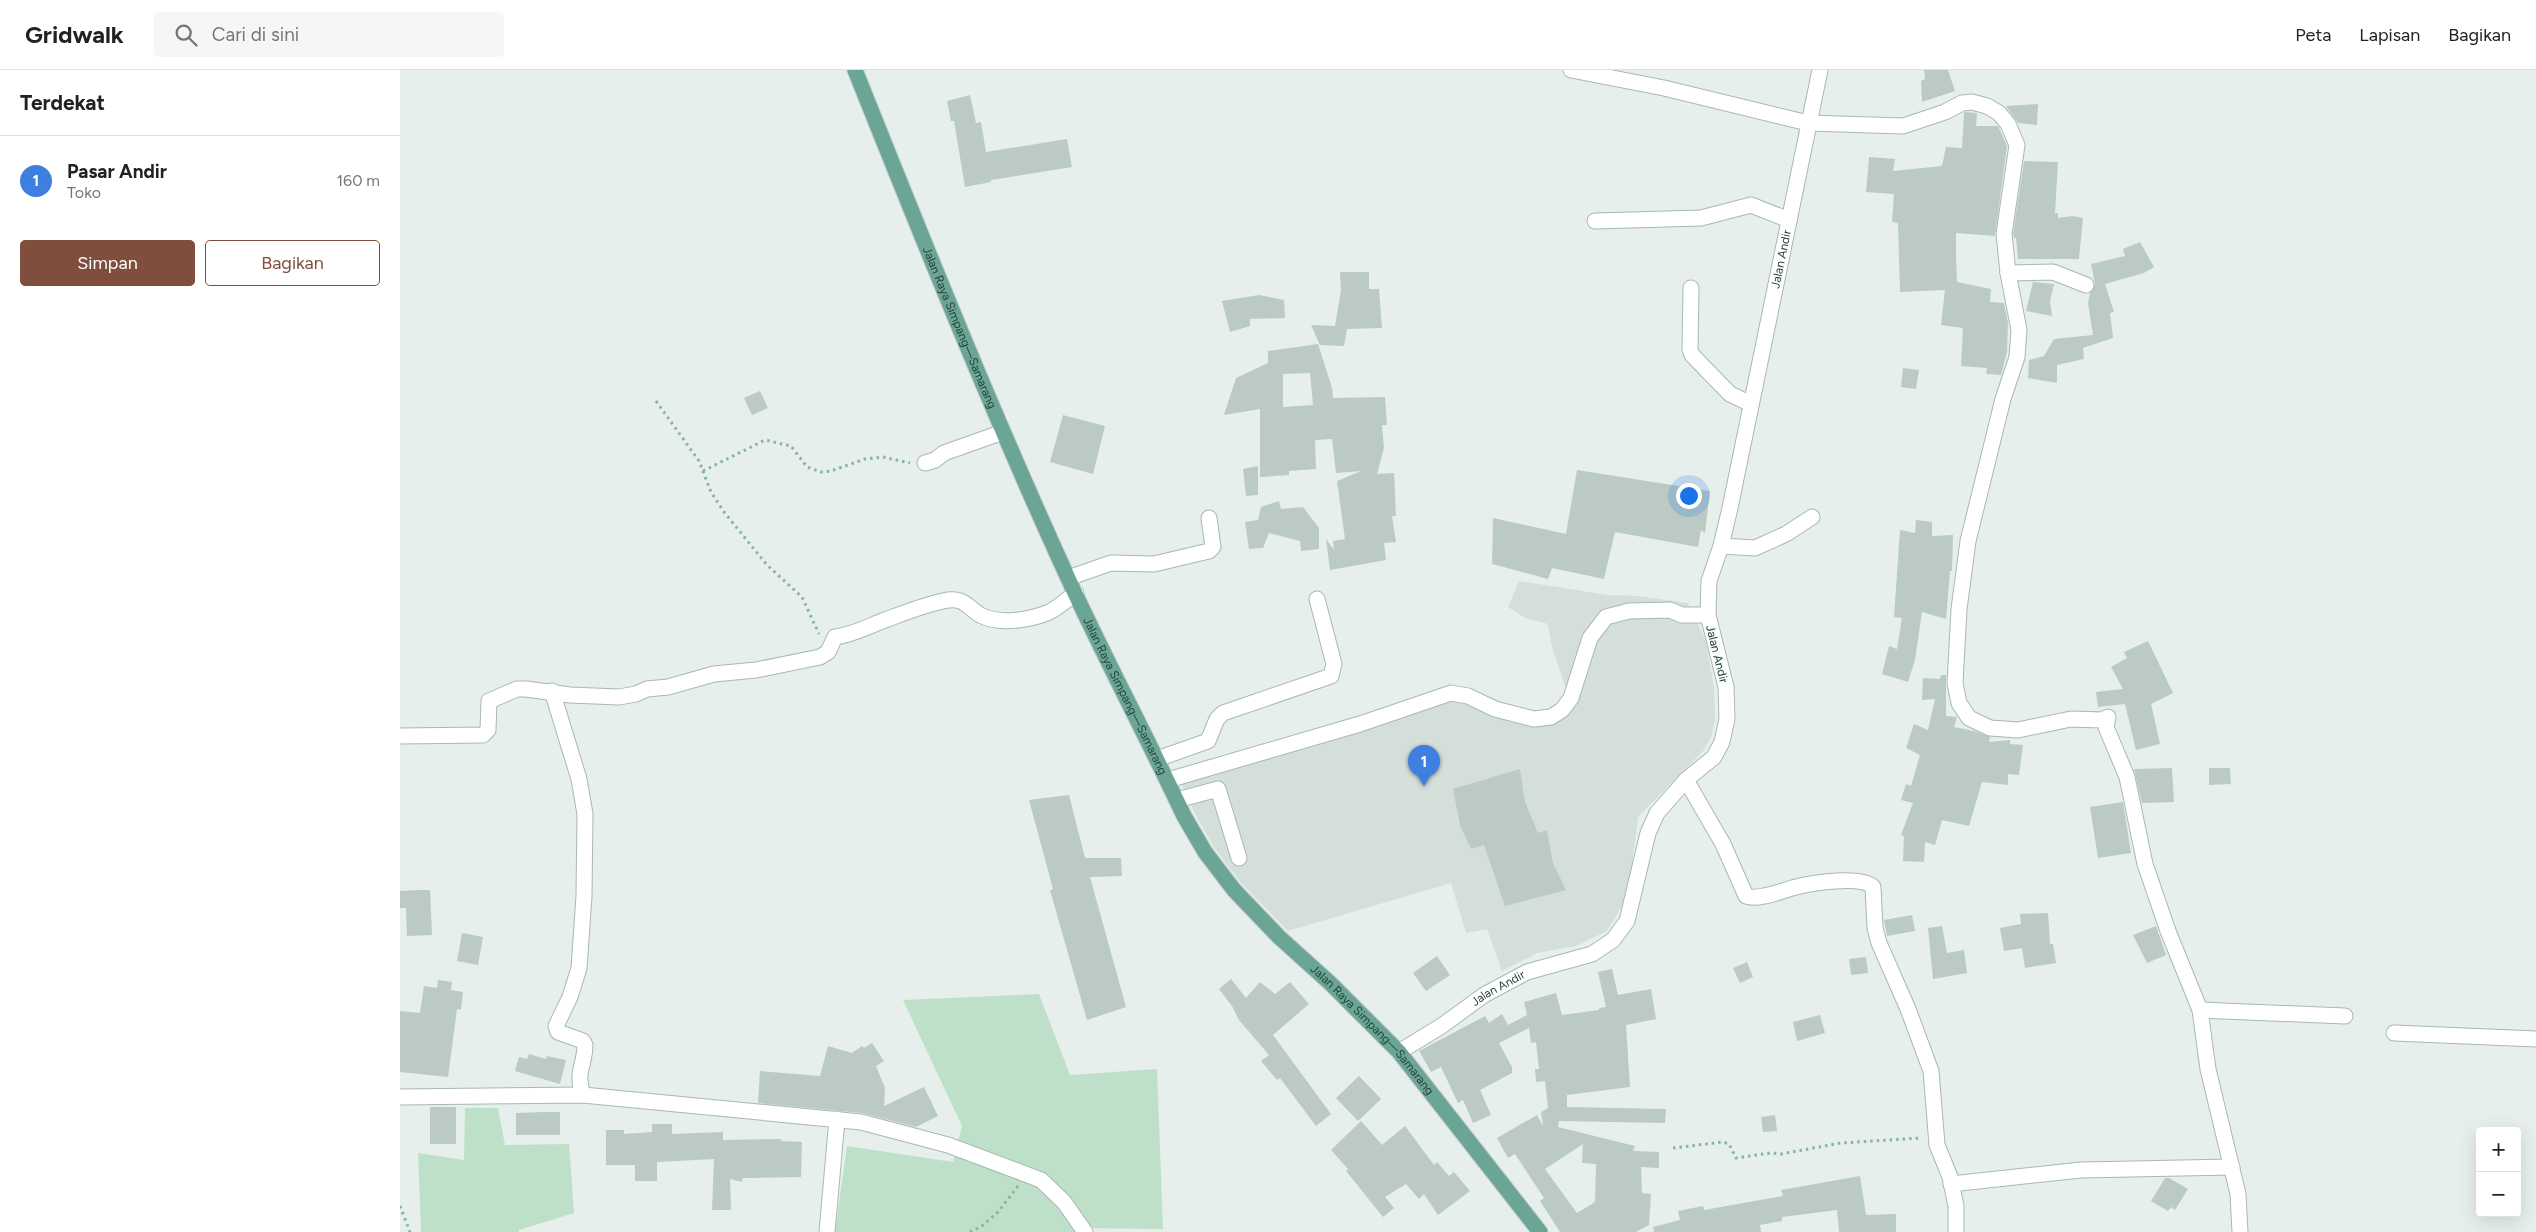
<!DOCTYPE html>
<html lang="id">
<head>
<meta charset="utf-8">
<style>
	body { margin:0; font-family:Figtree,sans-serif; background:#f6f6f6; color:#222 }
	.controls { position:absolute; right:15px; bottom:15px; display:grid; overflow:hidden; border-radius:5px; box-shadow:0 5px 20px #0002 }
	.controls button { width:45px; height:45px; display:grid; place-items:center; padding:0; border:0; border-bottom:1px solid #e0e0e0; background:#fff; color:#222; font:25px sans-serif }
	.you { position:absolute; left:1288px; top:425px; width:18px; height:18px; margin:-12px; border:4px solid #fff; border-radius:50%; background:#1a73e8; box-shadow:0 0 0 8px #1a73e833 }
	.badge { display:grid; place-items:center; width:32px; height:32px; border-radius:50%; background:#804e3d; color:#fff; font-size:16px; font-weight:700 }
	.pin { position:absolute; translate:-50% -41px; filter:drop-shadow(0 1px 2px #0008) }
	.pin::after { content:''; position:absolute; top:26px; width:18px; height:15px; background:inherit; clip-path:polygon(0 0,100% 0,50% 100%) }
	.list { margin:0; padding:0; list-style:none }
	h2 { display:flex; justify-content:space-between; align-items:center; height:65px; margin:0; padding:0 20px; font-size:21px }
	h2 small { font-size:16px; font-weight:400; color:#767676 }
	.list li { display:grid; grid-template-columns:32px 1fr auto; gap:15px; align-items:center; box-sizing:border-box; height:90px; padding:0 20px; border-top:1px solid #e0e0e0 }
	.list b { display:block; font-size:19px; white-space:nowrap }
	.list p { margin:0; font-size:16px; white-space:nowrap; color:#767676 }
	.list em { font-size:16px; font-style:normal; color:#767676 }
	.actions { display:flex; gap:10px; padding:15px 20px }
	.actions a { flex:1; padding:11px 0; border:1px solid #804e3d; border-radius:5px; text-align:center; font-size:18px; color:#804e3d }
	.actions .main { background:#804e3d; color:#fff }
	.icon { flex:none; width:28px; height:28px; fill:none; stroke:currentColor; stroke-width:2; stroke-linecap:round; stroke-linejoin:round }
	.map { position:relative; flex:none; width:2136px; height:1162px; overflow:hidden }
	header { display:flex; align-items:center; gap:30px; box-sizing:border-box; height:70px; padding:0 25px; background:#fff; border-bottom:1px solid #e0e0e0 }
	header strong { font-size:24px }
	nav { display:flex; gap:28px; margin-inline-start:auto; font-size:18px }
	.search { width:350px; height:45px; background:#f6f6f6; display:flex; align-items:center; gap:12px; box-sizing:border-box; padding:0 18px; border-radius:5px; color:#767676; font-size:19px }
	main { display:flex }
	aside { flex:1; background:#fff }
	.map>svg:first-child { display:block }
	.built { fill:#d4dfda }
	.green { fill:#bfe0c8 }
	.building { fill:#bbcac4; fill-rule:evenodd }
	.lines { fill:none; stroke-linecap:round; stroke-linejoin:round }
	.minor-casing { stroke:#a8b8b2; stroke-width:17 }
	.major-casing { stroke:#c2cac8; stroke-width:17 }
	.path { stroke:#86b3a5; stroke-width:3; stroke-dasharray:2.5 4; stroke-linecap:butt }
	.minor { stroke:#fff; stroke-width:15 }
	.major { stroke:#6aa596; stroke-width:15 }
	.labels { text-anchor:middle; stroke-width:4; stroke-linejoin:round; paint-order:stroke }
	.street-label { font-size:12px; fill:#24423a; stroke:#f7fbf9 }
</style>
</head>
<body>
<header>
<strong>Gridwalk</strong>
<div class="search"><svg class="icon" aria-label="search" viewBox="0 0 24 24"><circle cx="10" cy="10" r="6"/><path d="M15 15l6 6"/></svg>Cari di sini</div>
<nav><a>Peta</a><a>Lapisan</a><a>Bagikan</a></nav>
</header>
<main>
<aside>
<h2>Terdekat<small></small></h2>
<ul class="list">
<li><span class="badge" style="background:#3f7fe0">1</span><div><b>Pasar Andir</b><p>Toko</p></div><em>160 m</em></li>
</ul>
<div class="actions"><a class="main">Simpan</a><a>Bagikan</a></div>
</aside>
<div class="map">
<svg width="2136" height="1162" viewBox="0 0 2136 1162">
	<rect width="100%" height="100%" fill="#e6efeb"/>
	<!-- built -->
	<path class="built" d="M 1119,511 L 1208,525 L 1237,526 L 1288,533 L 1306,572 L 1314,618 L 1315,649 L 1311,667 L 1304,680 L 1238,747 L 1232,795 L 1223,834 L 1207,861 L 1176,876 L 1137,883 L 1102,901 L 1087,859 L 1066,863 L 1051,813 L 888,861 L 841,813 L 813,776 L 793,740 L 777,703 L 1062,617 L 1132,643 L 1147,640 L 1159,634 L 1166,618 L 1152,577 L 1148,554 L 1125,548 L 1108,537 Z"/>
	<!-- green -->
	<path class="green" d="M 639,924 L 670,1005 L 757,999 L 763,1159 L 682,1158 L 682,1162 L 435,1162 L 447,1076 L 553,1092 L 562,1056 L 503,930 Z
		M 65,1038 L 98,1038 L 105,1075 L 169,1074 L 174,1143 L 119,1160 L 119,1162 L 21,1162 L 18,1083 L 64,1090 Z"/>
	<!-- building -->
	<path class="building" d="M 1524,0 L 1548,0 L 1555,21 L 1522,32 L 1521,11 L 1525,9 Z
		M 570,25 L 576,53 L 581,52 L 586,82 L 667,69 L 672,97 L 591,110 L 591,112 L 565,117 L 554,51 L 551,51 L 547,31 Z
		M 1638,34 L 1637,55 L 1618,53 L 1606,36 Z
		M 1564,42 L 1577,43 L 1576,56 L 1598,56 L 1607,76 L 1595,166 L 1556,163 L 1556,185 L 1557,212 L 1591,219 L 1590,232 L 1604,233 L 1608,253 L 1607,282 L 1601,305 L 1586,304 L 1587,298 L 1561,296 L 1563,258 L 1541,255 L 1545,220 L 1500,222 L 1498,153 L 1492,152 L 1494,124 L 1466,122 L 1469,87 L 1495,89 L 1493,101 L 1542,96 L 1546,77 L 1562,78 Z
		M 1624,91 L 1658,92 L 1655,143 L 1658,143 L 1658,148 L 1672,146 L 1683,148 L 1679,189 L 1618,189 L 1616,168 L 1614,168 L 1613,164 Z
		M 1740,172 L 1754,197 L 1744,203 L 1705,214 L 1714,242 L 1710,243 L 1713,268 L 1683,278 L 1684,289 L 1657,295 L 1657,313 L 1628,308 L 1629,290 L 1644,286 L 1654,269 L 1693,265 L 1688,233 L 1690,223 L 1695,214 L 1691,194 L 1725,186 L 1723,179 Z
		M 940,202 L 969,202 L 969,219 L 979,219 L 982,258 L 947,259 L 944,276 L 920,275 L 911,255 L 935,256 L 941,220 Z
		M 1633,212 L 1654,214 L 1650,231 L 1652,246 L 1626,241 Z
		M 859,225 L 884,230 L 885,248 L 850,249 L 850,256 L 830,262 L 822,231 Z
		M 918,274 L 932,318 L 933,328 L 985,327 L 987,355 L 982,355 L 984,378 L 977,404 L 994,403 L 996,446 L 992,446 L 996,472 L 984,473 L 986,490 L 930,500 L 926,469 L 934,480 L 933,471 L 945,469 L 937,411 L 961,401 L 936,403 L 932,369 L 915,370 L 916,399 L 889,401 L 889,405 L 860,407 L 860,339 L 824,345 L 836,308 L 868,293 L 868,281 ZM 910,303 L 913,335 L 883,337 L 883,304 Z
		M 1503,298 L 1519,300 L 1516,319 L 1501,317 Z
		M 360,321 L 368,338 L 352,345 L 344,328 Z
		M 663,345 L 705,356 L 693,404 L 650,392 Z
		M 858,396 L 858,425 L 846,426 L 843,399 Z
		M 1177,400 L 1310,421 L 1305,463 L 1301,460 L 1298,477 L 1215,462 L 1204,509 L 1152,498 L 1148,509 L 1092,494 L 1093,448 L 1166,464 Z
		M 879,431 L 881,439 L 903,437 L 919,458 L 919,479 L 901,481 L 900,471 L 869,463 L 863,478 L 849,479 L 845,452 L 858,450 L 861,437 Z
		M 1516,450 L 1532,452 L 1532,466 L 1553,465 L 1552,501 L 1550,501 L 1546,549 L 1522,542 L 1515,590 L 1508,612 L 1482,604 L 1489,576 L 1497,579 L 1502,548 L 1494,547 L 1500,460 L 1515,463 Z
		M 1748,571 L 1773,623 L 1751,634 L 1760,674 L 1736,680 L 1725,634 L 1698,637 L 1696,622 L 1723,619 L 1711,597 L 1727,588 L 1724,582 Z
		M 1541,605 L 1546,605 L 1546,646 L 1557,647 L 1554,657 L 1574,661 L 1590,667 L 1589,672 L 1610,670 L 1610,674 L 1623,675 L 1619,705 L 1608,704 L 1608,715 L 1582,712 L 1569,756 L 1542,750 L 1535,775 L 1525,772 L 1524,792 L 1503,791 L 1504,766 L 1501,765 L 1513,733 L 1501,730 L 1506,714 L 1511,716 L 1520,685 L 1506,678 L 1514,654 L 1528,660 L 1535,629 L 1522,630 L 1523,608 L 1540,609 Z
		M 1772,698 L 1774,732 L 1742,733 L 1734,699 Z
		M 1809,698 L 1830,698 L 1831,714 L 1809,715 Z
		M 1120,699 L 1125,732 L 1138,763 L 1147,760 L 1153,793 L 1166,820 L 1105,836 L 1084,775 L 1071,779 L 1060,755 L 1053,719 Z
		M 669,725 L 685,788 L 721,788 L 722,806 L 690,807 L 726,937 L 687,950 L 650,820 L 653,819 L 629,730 Z
		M 1723,732 L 1731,783 L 1698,788 L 1690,737 Z
		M 20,820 L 30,820 L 32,865 L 7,866 L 6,838 L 0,838 L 0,821 Z
		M 1648,843 L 1650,874 L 1653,874 L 1656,893 L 1625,898 L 1622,878 L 1604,881 L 1600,858 L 1621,854 L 1620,844 Z
		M 1512,845 L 1515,861 L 1487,866 L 1484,850 Z
		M 1542,856 L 1547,883 L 1564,880 L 1567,903 L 1533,909 L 1528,858 Z
		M 1756,856 L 1766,885 L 1747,893 L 1733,865 Z
		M 62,863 L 83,867 L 78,895 L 57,891 Z
		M 1037,886 L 1050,905 L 1026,921 L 1013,903 Z
		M 1466,887 L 1468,903 L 1451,905 L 1449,889 Z
		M 1347,892 L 1353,907 L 1340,913 L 1333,898 Z
		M 1212,899 L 1218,925 L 1251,919 L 1256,949 L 1226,955 L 1230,1017 L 1167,1025 L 1167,1037 L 1266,1039 L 1265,1053 L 1159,1051 L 1158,1057 L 1235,1076 L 1233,1081 L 1259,1082 L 1259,1098 L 1241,1097 L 1242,1123 L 1251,1124 L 1249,1155 L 1236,1162 L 1160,1162 L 1140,1131 L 1144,1128 L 1115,1084 L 1108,1088 L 1097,1068 L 1137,1045 L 1143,1056 L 1141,1042 L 1148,1038 L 1145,1011 L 1136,1012 L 1135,999 L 1139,999 L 1136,972 L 1131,973 L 1129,958 L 1099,973 L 1112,997 L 1112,1003 L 1080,1020 L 1091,1045 L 1073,1053 L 1063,1030 L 1058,1033 L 1041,997 L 1031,1002 L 1019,981 L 1085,946 L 1089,953 L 1102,944 L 1108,955 L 1127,945 L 1124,932 L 1156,923 L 1162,945 L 1199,940 L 1199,938 L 1206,937 L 1198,902 ZM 1183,1074 L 1182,1093 L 1196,1094 L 1195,1132 L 1177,1143 L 1145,1099 Z
		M 831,909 L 846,928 L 860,912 L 875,924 L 890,912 L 909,934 L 873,965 L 931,1044 L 916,1056 L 880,1008 L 877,1010 L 861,991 L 869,985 L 839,950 L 832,936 L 819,919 Z
		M 38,910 L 52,912 L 51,920 L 63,922 L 61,940 L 57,939 L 48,1007 L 0,1002 L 0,941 L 20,943 L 24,916 L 37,918 Z
		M 1420,945 L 1425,963 L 1397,971 L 1393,952 Z
		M 472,973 L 484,991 L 476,996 L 485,1018 L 484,1036 L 524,1017 L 538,1046 L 516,1057 L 462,1043 L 358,1033 L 360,1001 L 420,1006 L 428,976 L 452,983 L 462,976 L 464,978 Z
		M 129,984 L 146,989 L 147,986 L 166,990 L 160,1014 L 115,1001 L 119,987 L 127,989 Z
		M 959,1006 L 981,1029 L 958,1051 L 936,1028 Z
		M 30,1037 L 56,1037 L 56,1074 L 30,1074 Z
		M 144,1042 L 160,1042 L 160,1065 L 116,1065 L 116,1043 Z
		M 1375,1045 L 1377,1061 L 1363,1062 L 1361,1047 Z
		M 961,1051 L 982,1075 L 1005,1056 L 1034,1095 L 1037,1092 L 1049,1106 L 1054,1102 L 1070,1121 L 1038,1145 L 1024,1124 L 1019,1129 L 1006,1114 L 985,1127 L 994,1138 L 983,1147 L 946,1101 L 948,1099 L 931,1080 Z
		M 252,1054 L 272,1054 L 272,1064 L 323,1062 L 323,1070 L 381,1069 L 381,1071 L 402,1072 L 401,1107 L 343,1108 L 342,1112 L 330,1109 L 331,1140 L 312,1140 L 314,1089 L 257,1092 L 257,1111 L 235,1111 L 235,1095 L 206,1095 L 206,1060 L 224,1060 L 224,1064 L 252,1062 Z
		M 1460,1106 L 1466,1145 L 1496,1144 L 1496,1162 L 1439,1162 L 1437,1140 L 1382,1147 L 1382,1151 L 1360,1155 L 1361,1162 L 1254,1162 L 1253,1157 L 1280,1150 L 1278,1141 L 1303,1136 L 1304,1140 L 1383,1126 L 1381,1120 Z
		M 1765,1108 L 1769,1108 L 1788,1119 L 1775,1140 L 1771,1137 L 1768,1141 L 1751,1131 Z"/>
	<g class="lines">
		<!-- minor casing -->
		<g class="minor-casing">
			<g id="minor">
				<path d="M 1171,0 L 1264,18 L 1408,53 L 1503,56 L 1545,42 L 1562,33 L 1572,32 L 1587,36 L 1599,43 L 1608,54 L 1617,75 L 1604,164 L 1608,203 L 1619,260 L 1617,287 L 1603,329 L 1568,471 L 1559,539 L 1555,613 L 1559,633 L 1569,648 L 1590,658 L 1618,660 L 1671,649 L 1702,650 L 1708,647 L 1706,657 L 1727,707 L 1745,794 L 1768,861 L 1800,940 L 1808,999 L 1838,1124 L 1840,1162"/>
				<path d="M 1195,151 L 1301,148 L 1351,135 L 1389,150"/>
				<path d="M 1608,203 L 1653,202 L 1686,215"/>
				<path d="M 1291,218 L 1290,279 L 1292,285 L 1330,324 L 1351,334"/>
				<path d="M 525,393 L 535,390 L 544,383 L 603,362"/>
				<path d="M 1321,476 L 1355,478 L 1386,464 L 1412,447"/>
				<path d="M 668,508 L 711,493 L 754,494 L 809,481 L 813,477 L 809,448"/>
				<path d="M 152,621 L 179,709 L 185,744 L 184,826 L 179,898 L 170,927 L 156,956 L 158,962 L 183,971 L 185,975 C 185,995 175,1001 183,1025"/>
				<path d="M 0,666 L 83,665 L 88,660 L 89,631 L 117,619 L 126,619 L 170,625 L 219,627 L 236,624 L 247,619 L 268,617 L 314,604 L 356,600 L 420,587 L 428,582 L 435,567 C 453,565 469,556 485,550 C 504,543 524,535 543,531 C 564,526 567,537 580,545 C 599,555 629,550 647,543 C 657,539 667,529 676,523"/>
				<path d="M 757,689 L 808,671 L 817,649 L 823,643 L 931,606 L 934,594 L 917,529"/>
				<path d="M 768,710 L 960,654 L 1051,623 L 1068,626 L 1095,639 L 1134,649 L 1151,647 L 1162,640 L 1171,628 L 1190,568 L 1206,547 L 1229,541 L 1270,540 L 1282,545 L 1308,545"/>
				<path d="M 1286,710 L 1323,774 L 1346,826 C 1359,831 1383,820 1396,817 C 1412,813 1461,805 1473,817 L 1475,858 L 1479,873 L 1508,939 L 1531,1001 L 1537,1075 L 1550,1107 L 1556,1136 L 1556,1162"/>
				<path d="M 777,730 L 818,719 L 839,788"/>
				<path d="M 1800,940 L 1945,946"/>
				<path d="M 1994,963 L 2136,969"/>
				<path id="s1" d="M 999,982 L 1043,955 L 1084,925 L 1127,902 L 1192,884 L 1213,870 L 1227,851 L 1248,763 L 1257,743 L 1286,710 L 1314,687 L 1322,672 L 1327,649 L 1326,617 L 1308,545 L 1309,511 L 1321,476 L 1330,438 L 1420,0"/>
				<path d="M 0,1027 L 183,1025 L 461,1052 L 548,1075 L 641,1110 L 664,1132 L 685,1162"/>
				<path d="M 1551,1114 L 1681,1100 L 1832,1097"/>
				<path d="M 427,1162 L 437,1049"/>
			</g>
		</g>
		<!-- major casing -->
		<g class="major-casing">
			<g id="major">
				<path id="s2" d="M 455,0 C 523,170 591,340 667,506 C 704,587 746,665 784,746 L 805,782 L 834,820 L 879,867 L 930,913 L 999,982 L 1140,1162"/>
			</g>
		</g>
		<!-- path -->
		<path class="path" d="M 256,331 L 299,391 L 311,422 L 324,442 L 367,495 L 402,527 L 419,564
			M 303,401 L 365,370 L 391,376 L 407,397 L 421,402 L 431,401 L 465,389 L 483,387 L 510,393
			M 1273,1078 L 1323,1072 L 1329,1074 L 1336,1088 L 1370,1083 L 1381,1084 L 1441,1073 L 1521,1068
			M 0,1136 L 10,1162
			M 570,1162 L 582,1156 L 598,1142 L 618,1116"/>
		<!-- minor -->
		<use href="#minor" class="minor"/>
		<!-- major -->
		<use href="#major" class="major"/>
	</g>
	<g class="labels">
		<!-- street labels -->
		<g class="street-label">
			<text dy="4" stroke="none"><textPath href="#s1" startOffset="971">Jalan Andir</textPath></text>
			<text dy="4" stroke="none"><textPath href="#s2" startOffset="278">Jalan Raya Simpang—Samarang</textPath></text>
			<text transform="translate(1317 584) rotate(76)" y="4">Jalan Andir</text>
			<text dy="4" stroke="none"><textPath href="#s2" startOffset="682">Jalan Raya Simpang—Samarang</textPath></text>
			<text dy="4" stroke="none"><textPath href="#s1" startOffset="118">Jalan Andir</textPath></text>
			<text dy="4" stroke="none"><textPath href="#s2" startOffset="1102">Jalan Raya Simpang—Samarang</textPath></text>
		</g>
	</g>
</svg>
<div class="controls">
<button>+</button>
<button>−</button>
</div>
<div class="you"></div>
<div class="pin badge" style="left:1024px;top:716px;background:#3f7fe0">1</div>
</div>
</main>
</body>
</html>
